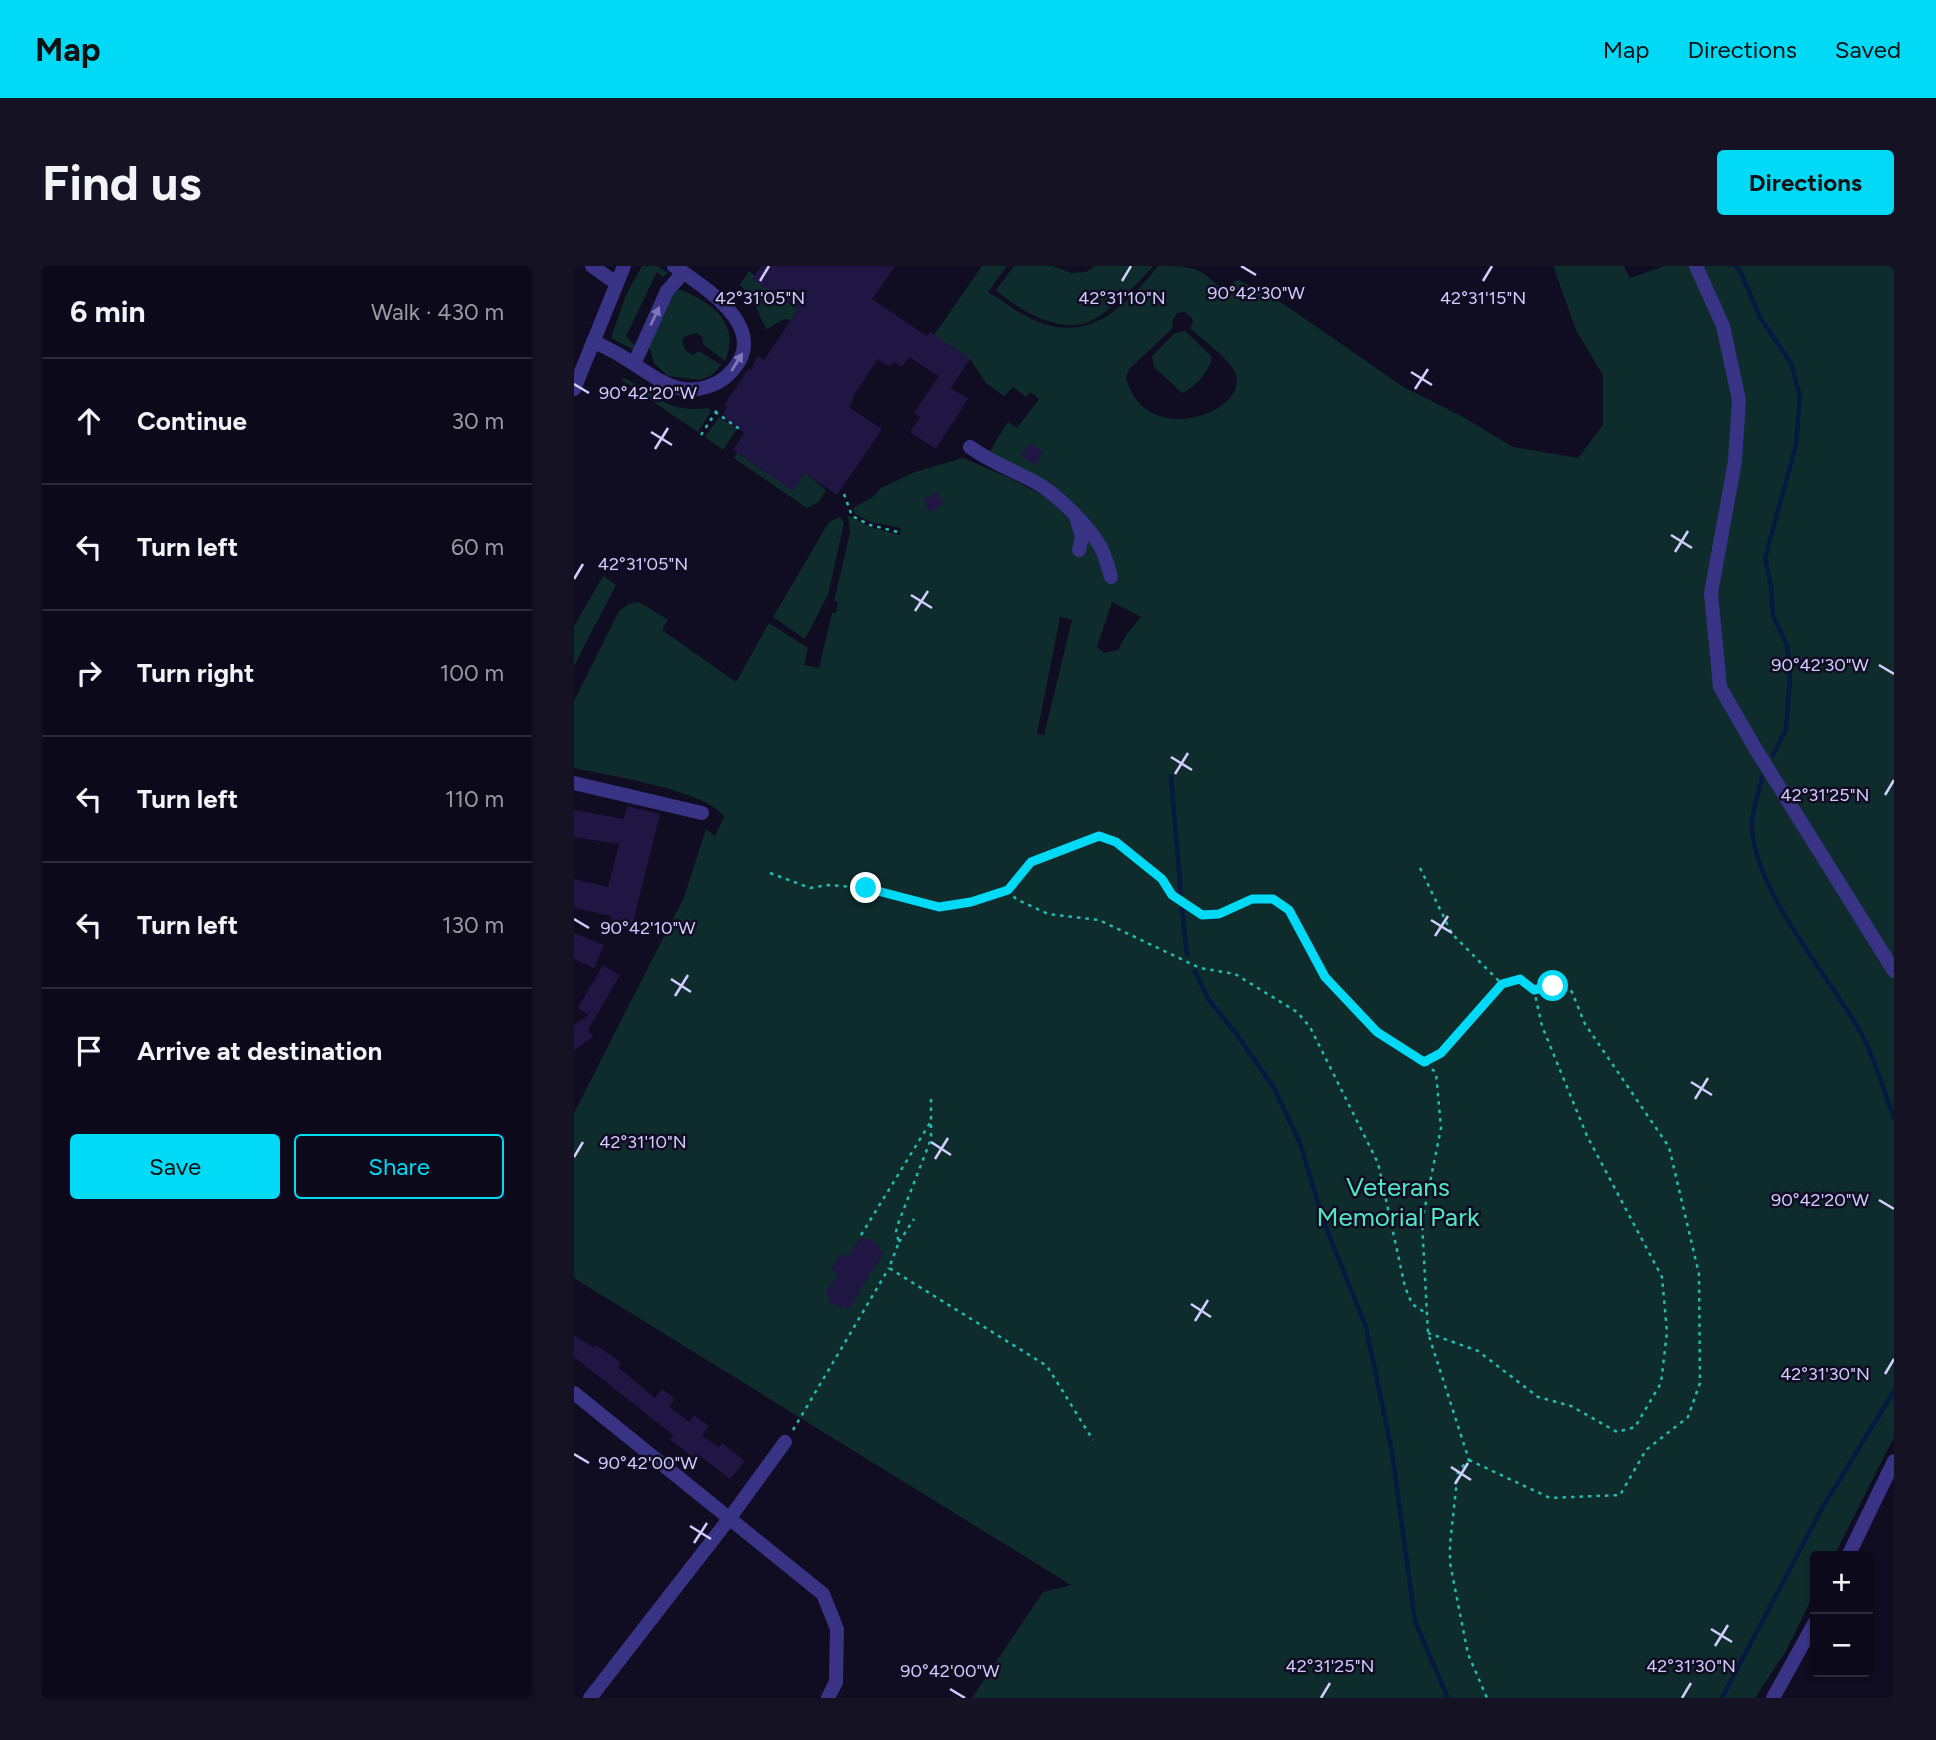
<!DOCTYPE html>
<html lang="en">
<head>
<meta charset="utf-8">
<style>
	body { margin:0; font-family:Figtree,sans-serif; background:#151223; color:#f1f3f6 }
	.controls { position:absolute; right:21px; bottom:21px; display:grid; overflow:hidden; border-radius:7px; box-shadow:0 2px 5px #0004 }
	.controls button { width:63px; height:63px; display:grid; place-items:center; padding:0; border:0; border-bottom:2px solid #2c2a39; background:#0c091a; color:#f1f3f6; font:35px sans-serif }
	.stop { position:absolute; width:21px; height:21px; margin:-16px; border:5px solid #00daf7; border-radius:50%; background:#fff }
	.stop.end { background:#00daf7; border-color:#fff; box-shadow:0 2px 7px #0008 }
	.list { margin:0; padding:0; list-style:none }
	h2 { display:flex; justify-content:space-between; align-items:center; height:91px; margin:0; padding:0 28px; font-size:30px }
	h2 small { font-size:23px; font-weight:400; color:#9a9aa2 }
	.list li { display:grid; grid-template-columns:46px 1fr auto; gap:21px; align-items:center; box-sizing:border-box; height:126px; padding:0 28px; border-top:2px solid #2c2a39 }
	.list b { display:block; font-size:26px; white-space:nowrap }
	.list em { font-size:23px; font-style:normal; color:#9a9aa2 }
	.actions { display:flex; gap:14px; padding:21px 28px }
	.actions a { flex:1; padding:16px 0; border:2px solid #00daf7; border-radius:7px; text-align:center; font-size:24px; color:#00daf7 }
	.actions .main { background:#00daf7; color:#111 }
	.icon { flex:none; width:38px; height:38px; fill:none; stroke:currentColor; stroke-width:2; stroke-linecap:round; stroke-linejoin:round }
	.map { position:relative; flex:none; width:1320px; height:1432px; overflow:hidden; border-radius:7px }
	header { display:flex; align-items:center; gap:42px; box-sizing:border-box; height:98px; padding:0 35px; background:#00daf7; color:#111 }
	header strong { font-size:33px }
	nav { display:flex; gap:38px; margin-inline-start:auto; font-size:24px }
	.intro { display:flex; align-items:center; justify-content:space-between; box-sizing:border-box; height:168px; padding:0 42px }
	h1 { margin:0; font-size:49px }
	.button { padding:18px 32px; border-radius:7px; background:#00daf7; color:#111; font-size:24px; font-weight:700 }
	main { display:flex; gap:42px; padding:0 42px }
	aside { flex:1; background:#0c091a; border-radius:7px; box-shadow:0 2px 5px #0004 }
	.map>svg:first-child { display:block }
	.green { fill:#0e2c2c; fill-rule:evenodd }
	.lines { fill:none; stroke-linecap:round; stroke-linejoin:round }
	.stream { stroke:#061a41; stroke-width:4.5 }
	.building { fill:#201644 }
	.path { stroke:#25bab4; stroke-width:2.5; stroke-dasharray:3.5 5; stroke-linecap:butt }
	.minor { stroke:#383384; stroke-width:14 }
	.oneway { fill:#7e78bb }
	.route { stroke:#00daf7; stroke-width:9 }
	.ticks { fill:none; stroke:#d3ccff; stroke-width:2.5 }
	.labels { text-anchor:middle; stroke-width:5; stroke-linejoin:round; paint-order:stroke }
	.park-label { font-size:26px; fill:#50e7c4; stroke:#100c22 }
	.ticks-label { font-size:18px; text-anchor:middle; fill:#d3ccff; stroke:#100c22; stroke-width:5; stroke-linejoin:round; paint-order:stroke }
</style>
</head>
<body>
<header>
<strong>Map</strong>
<nav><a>Map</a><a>Directions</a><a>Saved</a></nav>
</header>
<div class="intro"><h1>Find us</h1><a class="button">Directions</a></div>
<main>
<aside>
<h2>6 min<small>Walk · 430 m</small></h2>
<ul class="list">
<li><svg class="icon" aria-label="ahead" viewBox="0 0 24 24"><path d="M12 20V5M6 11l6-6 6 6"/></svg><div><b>Continue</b></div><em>30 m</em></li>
<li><svg class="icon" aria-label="left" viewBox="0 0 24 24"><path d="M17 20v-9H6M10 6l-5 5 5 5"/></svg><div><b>Turn left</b></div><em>60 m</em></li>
<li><svg class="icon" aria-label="right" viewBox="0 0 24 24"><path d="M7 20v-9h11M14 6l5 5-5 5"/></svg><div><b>Turn right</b></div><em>100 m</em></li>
<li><svg class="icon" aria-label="left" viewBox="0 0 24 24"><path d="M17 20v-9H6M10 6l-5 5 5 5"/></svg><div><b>Turn left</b></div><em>110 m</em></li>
<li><svg class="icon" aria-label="left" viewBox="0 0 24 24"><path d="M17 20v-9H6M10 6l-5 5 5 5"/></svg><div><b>Turn left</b></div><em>130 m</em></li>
<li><svg class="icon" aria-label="arrive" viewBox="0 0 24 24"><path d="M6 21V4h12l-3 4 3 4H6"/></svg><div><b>Arrive at destination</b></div></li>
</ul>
<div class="actions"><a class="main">Save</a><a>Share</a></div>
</aside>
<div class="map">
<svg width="1320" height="1432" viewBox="0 0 1320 1432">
	<rect width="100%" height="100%" fill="#100c22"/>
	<!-- green -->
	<path class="green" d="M 68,0 L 83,0 L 94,7 L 89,11 L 83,6 L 52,70 L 62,81 L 60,84 L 37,72 L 52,29 Z
		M 408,0 L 433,0 L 414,26 C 428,34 441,45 456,52 C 513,80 549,43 584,0 C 621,0 625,1 652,27 L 663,13 L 711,39 L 828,120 L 889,151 L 939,181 L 1004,192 L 1029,159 L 1029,109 L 1002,64 L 979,0 L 1050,0 L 1056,12 L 1090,0 L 1320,0 L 1320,1171 L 1260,1290 L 1241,1290 L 1241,1326 L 1212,1385 L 1181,1432 L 398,1432 L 469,1326 L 497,1319 L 0,1012 L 0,847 L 110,631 L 132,563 L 141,570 L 150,551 C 136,525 32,509 0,502 L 0,435 L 45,345 L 55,338 L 65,336 L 94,354 L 88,364 L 162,416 L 195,357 L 234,382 L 230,399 L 245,402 L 258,347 L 262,347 L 264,336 L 260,335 L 276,267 L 274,249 L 296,261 L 326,269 L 327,262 L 297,256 L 281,248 L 279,242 L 300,230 L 307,222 L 341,206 L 389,192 L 438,213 L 470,230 L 484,240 L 520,281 L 527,271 L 420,192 L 416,185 L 434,156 L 443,162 L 465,133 L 456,126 L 452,131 L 439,121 L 430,130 L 412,117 L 396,93 L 360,69 ZM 611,46 L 618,52 L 619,56 L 616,62 C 630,75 649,88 659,103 C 685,141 573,189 552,112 L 555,103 L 598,63 L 599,54 L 603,47 ZM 538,336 L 567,351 L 552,369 L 544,384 L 530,387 L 523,381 ZM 486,351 L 498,354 L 470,469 L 463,468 Z
		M 440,0 L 479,0 L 497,7 L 512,6 L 521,0 L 579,0 C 566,16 532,50 512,57 C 480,66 445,44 422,24 Z
		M 175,5 L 224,44 L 217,54 L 211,53 L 192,63 L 177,30 L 166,19 Z
		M 103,24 L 108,24 C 138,37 167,57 151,95 L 129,78 L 129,72 L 123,67 L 111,70 L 108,76 L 112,85 L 119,89 L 125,85 L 147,99 L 138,109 L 126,114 L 94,110 L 80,97 L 75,81 L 96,27 Z
		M 611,65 L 638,91 C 636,104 621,122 608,127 L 580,101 L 578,90 L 601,67 Z
		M 48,111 C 83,127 92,148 134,142 L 137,145 L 124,166 L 49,115 Z
		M 145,151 L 163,163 L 149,184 L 131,171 Z
		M 163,187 L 219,224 L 231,207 L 252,224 L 245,236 L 233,242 L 160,192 Z
		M 266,251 L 270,257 L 254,329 L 231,373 L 199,351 L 255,256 Z
		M 29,310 L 42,319 L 0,400 L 0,360 Z"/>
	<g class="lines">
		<!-- stream -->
		<path class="stream" d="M 1162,0 L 1167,7 L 1187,53 L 1217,97 L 1226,131 L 1222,179 L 1191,292 L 1197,320 L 1199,350 L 1213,379 L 1216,412 L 1212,463 L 1199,489
			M 597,510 L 607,628
			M 1188,511 C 1185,526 1178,544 1178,559 C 1178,622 1255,710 1287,767 C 1301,792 1309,824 1320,852
			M 608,643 L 613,689
			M 621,705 L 634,733 L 661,766 L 700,822 L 726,877 L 749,954 L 792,1061 L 818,1186 L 841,1355 L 874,1432
			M 1148,1432 L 1247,1244 L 1320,1125"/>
	</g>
	<!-- building -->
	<path class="building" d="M 187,0 L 321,0 L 298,33 L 353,70 L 356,66 L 396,93 L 377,122 L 394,133 L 362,183 L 336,166 L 346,151 L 340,147 L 365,110 L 335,91 L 328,101 L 319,96 L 316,101 L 304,93 L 278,132 L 280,133 L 275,141 L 308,163 L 263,229 L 231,207 L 219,225 L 159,184 L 170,167 L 148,151 L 153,141 L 150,139 L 175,102 L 177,104 L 183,90 L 190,94 L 224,44 L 178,13 Z
		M 455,177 L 470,186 L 461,199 L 447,190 Z
		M 362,226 L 370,238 L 356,246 L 349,234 Z
		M 53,540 L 86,548 L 57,664 L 36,659 L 38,650 L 0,642 L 0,613 L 34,621 L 45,578 L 0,571 L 0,544 L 50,553 Z
		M 0,667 L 30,679 L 20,702 L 0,693 Z
		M 29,699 L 46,709 L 14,764 L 19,771 L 0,784 L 0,759 L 15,749 L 4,742 Z
		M 287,971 L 292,974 L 293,972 L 307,981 L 305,983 L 310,986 L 274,1044 L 269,1041 L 268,1043 L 254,1035 L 256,1032 L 251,1029 L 264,1007 L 257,1002 L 267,987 L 274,991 Z
		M 0,1069 L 20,1082 L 22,1079 L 47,1097 L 44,1101 L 81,1132 L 88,1123 L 101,1133 L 95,1140 L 115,1156 L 120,1149 L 135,1160 L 128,1169 L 145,1182 L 148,1177 L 171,1195 L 156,1213 L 126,1190 L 123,1194 L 96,1174 L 99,1169 L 0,1091 Z"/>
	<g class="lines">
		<!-- path -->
		<path class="path" d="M 141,146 L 167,164
			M 127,169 L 145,141
			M 270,228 L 278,250 L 296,259 L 324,266
			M 846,602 L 878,668 L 928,718
			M 196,607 L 236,622 L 254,619 L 292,622 L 365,641 L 397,636 L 434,624 L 457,596 L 525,570 L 542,576 L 588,613 L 598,629 L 628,649 L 645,648 L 678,633 L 699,633 L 715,644 L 751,711 L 803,767 L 850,796 L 867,787 L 928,718 L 946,713 L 960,724 L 968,760 L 1013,870 L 1088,1011 L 1093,1066 L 1087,1117 L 1061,1161 L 1043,1166 L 997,1140 L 964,1131 L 904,1085 L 854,1067
			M 434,624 L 442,633 L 474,648 L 525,654 L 626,702 L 661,708 L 723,746 L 736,761 L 804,897 L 831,1021 L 838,1038 L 853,1048
			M 852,797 L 862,807 L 867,862 L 848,956 L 854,1067 L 895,1194 L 884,1205 L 876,1278 L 876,1297 L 894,1388 L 913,1432
			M 357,833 L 357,873 L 324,958 L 322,966 L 325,976 L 315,1002 L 473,1100 L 519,1174
			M 287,969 L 356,857
			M 325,976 L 340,953
			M 219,1164 L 315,1002
			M 895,1194 L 976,1232 L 1046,1229 L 1072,1184 L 1114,1151 L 1126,1117 L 1125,1008 L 1095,881 L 1011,758 L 997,724 L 979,720 L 960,724"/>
		<!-- minor -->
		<path class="minor" d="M 18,0 L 42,17
			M 1122,0 L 1149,60 L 1165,134 L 1161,195 L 1137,327 L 1146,421 L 1181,482 L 1320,705
			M 19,75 C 30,81 42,86 52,93 C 69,103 89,120 109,123 C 125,125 142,120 154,109 C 201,65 133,23 100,0
			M 60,98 L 93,25 L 109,7
			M 0,123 L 50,0
			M 396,181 C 418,197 435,202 459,215 C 481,226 513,258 526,280 C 531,289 534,300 537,311
			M 503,254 L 508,271 L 505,284
			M 0,517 L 128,547
			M 0,1127 L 249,1328 L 263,1363 L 262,1416 L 254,1432
			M 1274,1290 L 1320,1195
			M 16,1432 L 155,1253 L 211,1176
			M 1199,1432 L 1241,1356"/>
	</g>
	<!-- one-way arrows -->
	<defs><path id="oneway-solid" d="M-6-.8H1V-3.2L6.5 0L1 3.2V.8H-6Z" transform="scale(1.75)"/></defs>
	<g class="oneway">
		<use href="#oneway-solid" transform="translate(81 50) rotate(-65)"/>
		<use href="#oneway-solid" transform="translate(163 96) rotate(-58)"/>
	</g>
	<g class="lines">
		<!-- route -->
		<path class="route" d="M 292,622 L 365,641 L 397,636 L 434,624 L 457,596 L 525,570 L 542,576 L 588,613 L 598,629 L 628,649 L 645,648 L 678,633 L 699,633 L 715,644 L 751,711 L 803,766 L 850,796 L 867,787 L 928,718 L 946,713 L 960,724 L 979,720"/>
	</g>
	<!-- ticks -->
	<path class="ticks" d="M 667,0 L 682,9M 186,15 L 195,0M 548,15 L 557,0M 909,15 L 918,0M 837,106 L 858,119M 0,118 L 15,127M 841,123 L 854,103M 77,166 L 98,179M 81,183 L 94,162M 1097,269 L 1118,282M 1101,286 L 1114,265M 0,313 L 9,298M 337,329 L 358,342M 341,345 L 354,325M 1305,399 L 1320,408M 597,491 L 618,504M 601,508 L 614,487M 1311,529 L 1320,514M 0,653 L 15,662M 857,654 L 878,667M 861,670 L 874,650M 97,713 L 117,726M 101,730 L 114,709M 1117,816 L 1138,829M 1121,833 L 1134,812M 357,876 L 377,889M 0,891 L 9,876M 361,893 L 374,872M 1305,934 L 1320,943M 617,1038 L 637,1051M 621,1055 L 634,1034M 1311,1108 L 1320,1093M 0,1188 L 15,1197M 877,1201 L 897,1214M 881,1218 L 894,1197M 116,1260 L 137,1273M 120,1277 L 133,1257M 1137,1363 L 1158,1376M 1141,1380 L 1154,1359M 376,1423 L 391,1432M 747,1432 L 756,1417M 1108,1432 L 1117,1417"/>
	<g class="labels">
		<!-- park labels -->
		<g class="park-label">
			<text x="824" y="930">Veterans<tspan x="824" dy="30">Memorial Park</tspan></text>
		</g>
	</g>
	<g class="ticks-label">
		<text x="682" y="33">90°42'30"W</text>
		<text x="186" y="38">42°31'05"N</text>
		<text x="548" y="38">42°31'10"N</text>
		<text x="909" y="38">42°31'15"N</text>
		<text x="74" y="133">90°42'20"W</text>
		<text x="69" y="304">42°31'05"N</text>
		<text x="1246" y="405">90°42'30"W</text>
		<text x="1251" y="535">42°31'25"N</text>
		<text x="74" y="668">90°42'10"W</text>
		<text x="69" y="882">42°31'10"N</text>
		<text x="1246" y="940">90°42'20"W</text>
		<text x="1251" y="1114">42°31'30"N</text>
		<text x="74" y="1203">90°42'00"W</text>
		<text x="756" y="1406">42°31'25"N</text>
		<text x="1117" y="1406">42°31'30"N</text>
		<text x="376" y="1411">90°42'00"W</text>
	</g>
</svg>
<div class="controls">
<button>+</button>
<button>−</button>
</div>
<div class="stop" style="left:979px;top:720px"></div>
<div class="stop end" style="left:292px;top:622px"></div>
</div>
</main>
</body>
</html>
